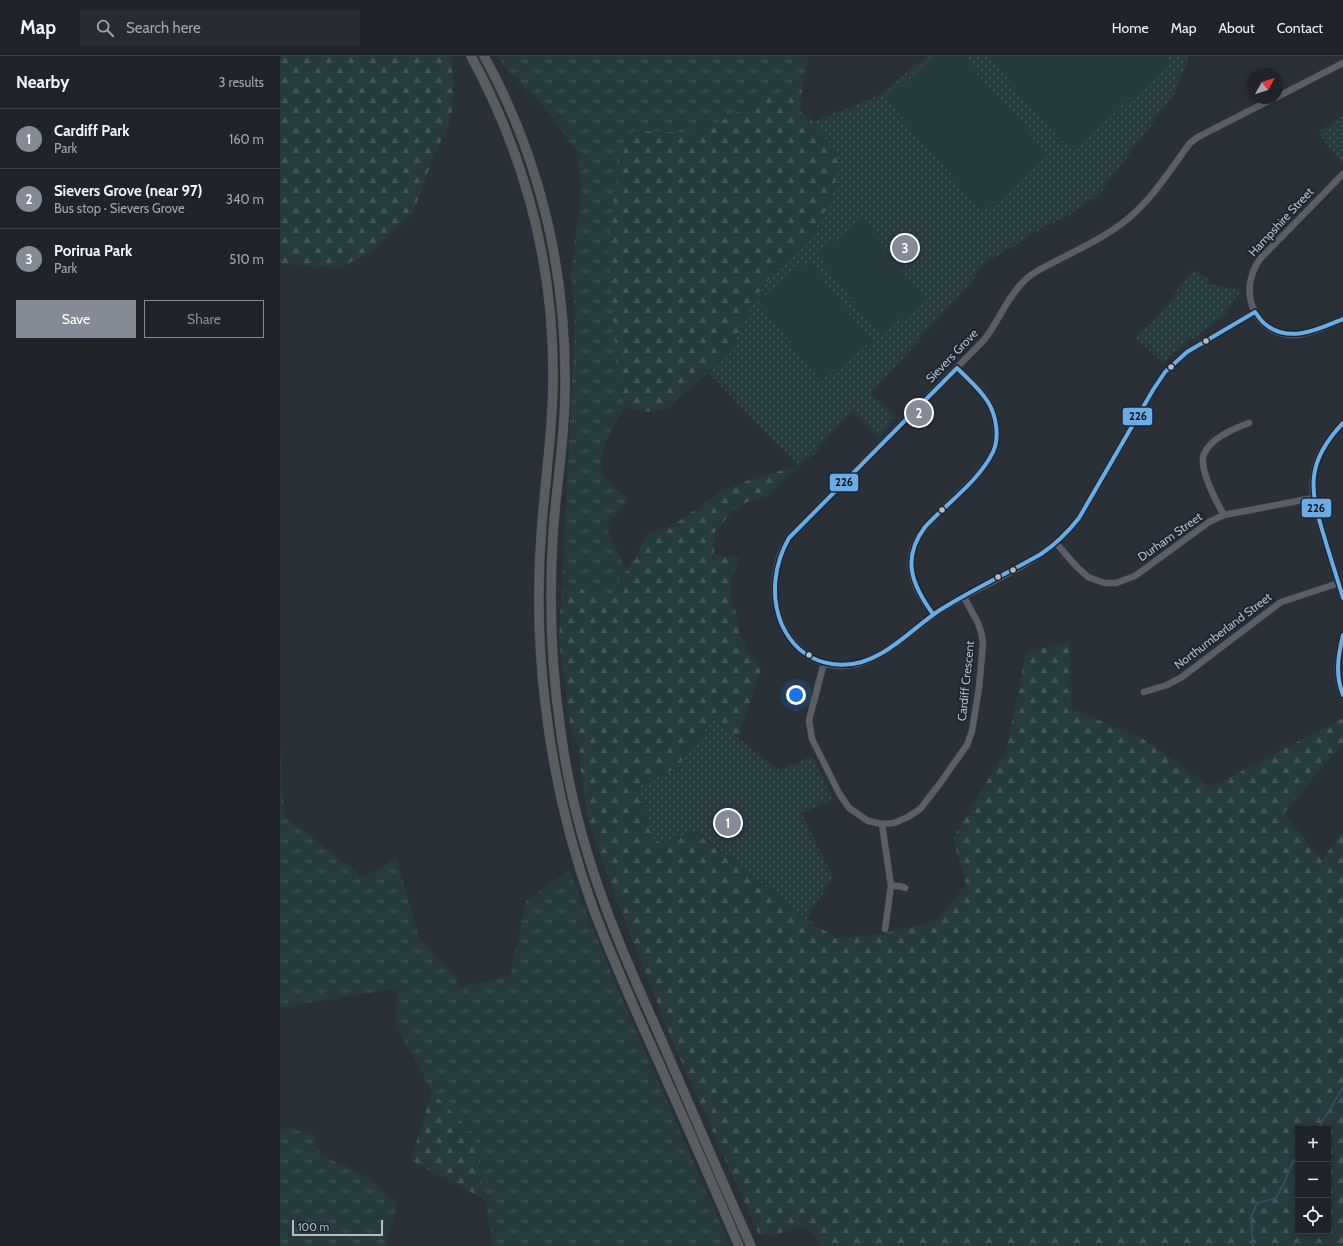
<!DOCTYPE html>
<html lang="en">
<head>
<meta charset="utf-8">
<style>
	body { margin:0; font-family:Cabin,sans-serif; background:#282c32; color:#f1f3f6 }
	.controls { position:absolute; right:12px; bottom:12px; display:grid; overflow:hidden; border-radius:0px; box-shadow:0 2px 6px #0003 }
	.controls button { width:36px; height:36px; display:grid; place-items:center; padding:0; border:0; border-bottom:1px solid #3d4147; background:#20242a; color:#f1f3f6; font:20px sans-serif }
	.compass { position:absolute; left:967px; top:12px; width:36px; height:36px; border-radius:50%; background:#20242a; box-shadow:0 2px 6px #0003; rotate:51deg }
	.scale { position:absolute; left:12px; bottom:10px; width:91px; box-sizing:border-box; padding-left:4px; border:2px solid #b4bcc9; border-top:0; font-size:11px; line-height:14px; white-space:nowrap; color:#b4bcc9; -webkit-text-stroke:3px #1d2633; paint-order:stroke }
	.you { position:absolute; left:516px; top:639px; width:14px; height:14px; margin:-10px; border:3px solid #fff; border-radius:50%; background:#1a73e8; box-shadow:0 0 0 6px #1a73e833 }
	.badge { display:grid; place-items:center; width:26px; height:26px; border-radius:50%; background:#848b96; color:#fff; font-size:13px; font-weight:700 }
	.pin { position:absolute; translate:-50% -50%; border:2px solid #fff; box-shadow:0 1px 4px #0006 }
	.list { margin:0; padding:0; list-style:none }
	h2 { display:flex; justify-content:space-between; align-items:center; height:52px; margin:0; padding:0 16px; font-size:17px }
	h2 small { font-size:13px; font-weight:400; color:#a2a4a8 }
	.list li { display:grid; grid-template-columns:26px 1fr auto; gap:12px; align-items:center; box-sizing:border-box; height:60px; padding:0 16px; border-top:1px solid #3d4147 }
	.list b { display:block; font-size:15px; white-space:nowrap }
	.list p { margin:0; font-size:13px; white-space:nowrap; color:#a2a4a8 }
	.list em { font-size:13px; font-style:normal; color:#a2a4a8 }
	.actions { display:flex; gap:8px; padding:12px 16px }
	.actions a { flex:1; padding:9px 0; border:1px solid #848b96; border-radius:0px; text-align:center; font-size:14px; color:#848b96 }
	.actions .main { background:#848b96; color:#fff }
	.icon { flex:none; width:22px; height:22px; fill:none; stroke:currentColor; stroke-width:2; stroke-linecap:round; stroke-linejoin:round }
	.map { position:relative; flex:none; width:1063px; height:1190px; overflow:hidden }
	header { display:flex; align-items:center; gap:24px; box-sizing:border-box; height:56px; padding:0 20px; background:#20242a; border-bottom:1px solid #3d4147 }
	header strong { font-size:19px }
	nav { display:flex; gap:22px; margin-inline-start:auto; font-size:14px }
	.search { width:280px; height:36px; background:#282c32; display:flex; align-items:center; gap:10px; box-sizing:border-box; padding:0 14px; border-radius:0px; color:#a2a4a8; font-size:15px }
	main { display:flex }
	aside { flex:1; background:#20242a }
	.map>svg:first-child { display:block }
	.grass { fill:url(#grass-tufts) }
	.forest { fill:url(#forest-firs); fill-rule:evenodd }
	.park { fill:url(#park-dots) }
	.pitch { fill:#273a3e }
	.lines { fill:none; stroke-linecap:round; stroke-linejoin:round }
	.stream { stroke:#384963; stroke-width:2 }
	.minor-casing { stroke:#484c53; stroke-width:7 }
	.highway-casing { stroke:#474c53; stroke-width:10 }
	.minor { stroke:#5a5e66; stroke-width:6 }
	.highway { stroke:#5a5d60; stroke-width:9 }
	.bus-1-casing { stroke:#1d2633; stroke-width:7 }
	.bus-1 { stroke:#6cace4; stroke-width:4 }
	.bus-dot { fill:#b4bcc9; stroke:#1d2633; stroke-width:1.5 }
	.labels { text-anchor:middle; stroke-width:4; stroke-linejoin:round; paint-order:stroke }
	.street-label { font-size:12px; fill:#b4bcc9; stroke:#1d2633 }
	.line-badge { stroke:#1d2633; stroke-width:1.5 }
	.pale-badge-label { font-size:11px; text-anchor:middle; font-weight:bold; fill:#111 }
</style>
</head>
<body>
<header>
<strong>Map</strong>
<div class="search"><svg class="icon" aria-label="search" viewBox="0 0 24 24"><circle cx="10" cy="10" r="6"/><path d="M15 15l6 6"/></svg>Search here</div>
<nav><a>Home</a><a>Map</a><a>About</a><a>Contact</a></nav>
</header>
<main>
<aside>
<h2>Nearby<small>3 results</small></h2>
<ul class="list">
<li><span class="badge">1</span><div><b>Cardiff Park</b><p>Park</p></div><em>160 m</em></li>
<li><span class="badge">2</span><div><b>Sievers Grove (near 97)</b><p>Bus stop · Sievers Grove</p></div><em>340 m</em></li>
<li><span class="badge">3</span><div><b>Porirua Park</b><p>Park</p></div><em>510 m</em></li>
</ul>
<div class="actions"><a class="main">Save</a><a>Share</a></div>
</aside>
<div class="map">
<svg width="1063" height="1190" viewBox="0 0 1063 1190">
	<defs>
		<pattern id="grass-tufts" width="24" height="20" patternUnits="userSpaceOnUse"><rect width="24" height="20" fill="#273a3e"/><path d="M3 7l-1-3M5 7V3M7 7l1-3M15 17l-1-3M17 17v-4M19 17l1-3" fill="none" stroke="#445559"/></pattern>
		<pattern id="forest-firs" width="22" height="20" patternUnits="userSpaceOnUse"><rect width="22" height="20" fill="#273a3e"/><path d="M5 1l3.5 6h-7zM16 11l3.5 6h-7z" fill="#445559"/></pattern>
		<pattern id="park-dots" width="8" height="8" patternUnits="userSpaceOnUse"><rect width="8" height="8" fill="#273a3e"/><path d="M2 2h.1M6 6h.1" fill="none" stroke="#445559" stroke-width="1.8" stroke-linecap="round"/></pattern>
	</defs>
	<rect width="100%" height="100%" fill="#2a3038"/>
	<!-- grass -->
	<path class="grass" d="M 219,0 L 528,0 L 522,34 L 485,42 L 417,77 L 354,75 L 337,316 L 345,351 C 335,370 312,401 326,422 C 332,430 341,437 349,443 L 326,470 L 346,514 L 332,540 L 282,529 L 295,261 L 291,218 L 301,133 L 296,94 L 269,57 L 223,9 Z
		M 0,690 L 4,760 L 77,816 L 82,821 L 85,821 L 116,801 L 139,881 L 165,910 L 171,914 L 176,922 L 180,931 L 230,920 L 246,845 L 289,814 L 334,924 L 450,1190 L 213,1190 L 194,1079 L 152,1036 L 115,968 L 118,932 L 0,952 Z
		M 10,1072 L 33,1079 L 41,1100 L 68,1111 L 90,1123 L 118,1147 L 106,1190 L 0,1190 L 0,1074 Z"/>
	<!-- forest -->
	<path class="forest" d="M 0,0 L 171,0 L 174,29 L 171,64 L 152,105 L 133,157 L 90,197 L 57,213 L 0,207 Z
		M 522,34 L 520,55 C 538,67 550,86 559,105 L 554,136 L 535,176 L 483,230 L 451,297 L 387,353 L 363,356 L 345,351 L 337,316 L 328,186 L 342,88 L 354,75 L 417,77 L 485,42 Z
		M 519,410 L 489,440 L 480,444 L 467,446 L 452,455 L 435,476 L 434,498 L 460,502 L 451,523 L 451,542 L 457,560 L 460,579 L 481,615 L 458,681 L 434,662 L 396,712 L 358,731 L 373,782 L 384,789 L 397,780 L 417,777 L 527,863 L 556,882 L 600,878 L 656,865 L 686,829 L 673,782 L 727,692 L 746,596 L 790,585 L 792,653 L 862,682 L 931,731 L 1063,662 L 1063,687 L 1004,757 L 1042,804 L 1061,778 L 1063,777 L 1063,1190 L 540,1190 C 537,1182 528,1168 518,1170 C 512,1171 507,1175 501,1177 C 494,1180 486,1178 479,1179 L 392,984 L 332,832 L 308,762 L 300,707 L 299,688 L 291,676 L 279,583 L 282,529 L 332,540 L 368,478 L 392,470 L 443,434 L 480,420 ZM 1018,1073 L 1048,1073 L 1048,1175 L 1018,1175 Z
		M 152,1036 L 194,1079 L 204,1143 L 131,1104 Z"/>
	<!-- park -->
	<path class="park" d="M 647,0 L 908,0 L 909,2 L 893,40 L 820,137 L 793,157 L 764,171 L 705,208 L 682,237 L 591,337 L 617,362 L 598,381 L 572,355 L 533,399 L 519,410 L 512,404 L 429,317 L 451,297 L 465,261 L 483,230 L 535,176 L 554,136 L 559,105 L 545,80 L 539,72 L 532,66 L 598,40 Z
		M 1063,59 L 1063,108 L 1038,77 Z
		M 912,214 L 928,222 L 929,228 L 961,234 L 945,259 L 895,296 L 883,307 L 856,282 C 862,271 868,271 876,262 C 889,247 900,230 912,214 Z
		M 434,663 L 499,714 L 532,700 L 553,743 L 522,758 L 553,821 L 527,863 L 418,776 L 397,780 L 384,788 L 373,782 L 358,731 L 396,713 Z"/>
	<!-- pitch -->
	<path class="pitch" d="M 656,0 L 682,0 L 768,99 L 703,156 L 606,43 Z
		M 708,0 L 886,0 L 889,3 L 888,9 L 839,52 L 840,53 L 792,92 L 779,83 Z
		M 583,163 L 645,244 L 600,279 L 537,199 Z
		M 529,205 L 591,286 L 540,325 L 478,244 Z"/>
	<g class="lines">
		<!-- stream -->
		<path class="stream" d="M 1038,1073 L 1063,1031
			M 973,1190 L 971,1161 L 977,1147 L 996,1142 L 1005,1125 L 1013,1105 L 1018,1100"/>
		<!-- minor casing -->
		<g class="minor-casing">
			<path id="minor" d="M 997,41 L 1063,7
				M 1063,118 L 980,203 C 957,235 974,280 1016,279 C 1032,278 1048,269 1063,263
				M 975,256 L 907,296 L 885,316 L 873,334 L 799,462 C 769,504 711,524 667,550 C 626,574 585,631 532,602 C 517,593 504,577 499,560 C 491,535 494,503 509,482 L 704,284 C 719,265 727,241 745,224 C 754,215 767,210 778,204 C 797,194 817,185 834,173 C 867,152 887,118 910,87 L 918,81 L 994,42
				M 1063,367 C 1059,371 1055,376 1051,381 C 1033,404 1029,426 1036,454 L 1063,542
				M 944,459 C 937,447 918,412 924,398 C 931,382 953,373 969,367
				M 776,487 L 796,510 L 808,521 L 824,527 L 836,527 L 855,520 L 929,466 L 944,459 L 1033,442
				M 653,558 C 642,543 630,526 631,506 C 631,488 642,474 654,462 C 672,443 702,419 713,396 C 719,382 716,365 711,351 C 704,336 689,324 677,312
				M 1063,579 C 1058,599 1054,620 1063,639
				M 544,607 L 529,664 L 532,683 L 559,737 L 569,752 L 588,765 L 602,768 L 614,767 L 628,761 L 640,753 L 658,730 L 687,689 L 692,675 L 699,632 L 703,587 L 701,576 L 698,567 L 684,541
				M 864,636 L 887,629 L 902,621 L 1001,546 L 1059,527
				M 602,768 L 611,830 L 605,873
				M 611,830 L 620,830 L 625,832"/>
		</g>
		<!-- highway casing -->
		<g class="highway-casing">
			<path id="highway" d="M 191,0 C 245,100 274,209 273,323 C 273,371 266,418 262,466 C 257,526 258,587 265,646 C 273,716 289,786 313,852 C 333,905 356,956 379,1007 C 406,1068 433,1129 459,1190
				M 204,0 C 261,103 287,218 285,335 C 285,383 276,431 273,478 C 269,545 271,611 281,677 C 289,737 305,796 326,852 C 343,899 364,944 384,990 C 413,1057 441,1123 471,1190"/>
		</g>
		<!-- minor -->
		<use href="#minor" class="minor"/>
		<!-- highway -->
		<use href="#highway" class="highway"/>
		<!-- bus-1 casing -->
		<g class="bus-1-casing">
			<path id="bus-1" d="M 975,256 C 978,260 981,265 985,268 C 1009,288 1039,273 1063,263
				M 677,312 L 509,482 C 494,508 490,541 502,569 C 521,610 565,619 602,597 C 623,585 640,567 660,554 C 693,533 728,517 761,498 C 776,488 788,476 799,462 L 873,334 L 885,316 L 907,296 L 975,256
				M 1063,367 C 1026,406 1029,432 1044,480 C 1050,501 1057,521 1063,542
				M 653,558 C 632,529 621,503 645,471 C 666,448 699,425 713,396 C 720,381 716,359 708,346 C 700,333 688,323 677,312
				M 1063,579 C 1058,600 1055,619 1063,639"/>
		</g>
		<!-- bus-1 -->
		<use href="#bus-1" class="bus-1"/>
	</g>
	<!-- markers -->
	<g class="bus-dot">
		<circle cx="926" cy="285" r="3.5"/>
		<circle cx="891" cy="311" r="3.5"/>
		<circle cx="662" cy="454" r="3.5"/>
		<circle cx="733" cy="514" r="3.5"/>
		<circle cx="718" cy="521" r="3.5"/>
		<circle cx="529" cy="599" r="3.5"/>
	</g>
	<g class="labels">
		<!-- street labels -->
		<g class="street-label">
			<text transform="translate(1001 166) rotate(-47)" y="4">Hampshire Street</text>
			<text transform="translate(672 300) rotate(-46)" y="4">Sievers Grove</text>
			<text transform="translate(890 481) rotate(-35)" y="4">Durham Street</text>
			<text transform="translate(943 575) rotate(-37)" y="4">Northumberland Street</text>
			<text transform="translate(686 625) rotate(-84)" y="4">Cardiff Crescent</text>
		</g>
	</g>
	<g class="line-badge">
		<rect x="842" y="351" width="31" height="19" rx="4" fill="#6cace4"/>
		<rect x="549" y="417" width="30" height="19" rx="4" fill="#6cace4"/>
		<rect x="1021" y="442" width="31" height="20" rx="4" fill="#6cace4"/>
	</g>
	<g class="pale-badge-label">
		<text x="858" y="364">226</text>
		<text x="564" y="430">226</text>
		<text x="1036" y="456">226</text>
	</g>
</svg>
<div class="controls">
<button>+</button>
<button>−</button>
<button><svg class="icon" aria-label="locate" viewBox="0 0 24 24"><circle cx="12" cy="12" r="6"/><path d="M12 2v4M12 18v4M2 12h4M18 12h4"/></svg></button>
</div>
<svg class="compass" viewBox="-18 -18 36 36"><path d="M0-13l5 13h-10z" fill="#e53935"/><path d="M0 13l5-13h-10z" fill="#a2a4a8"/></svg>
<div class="scale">100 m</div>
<div class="you"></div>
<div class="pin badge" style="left:448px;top:767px">1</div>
<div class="pin badge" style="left:639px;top:357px">2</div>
<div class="pin badge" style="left:625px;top:192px">3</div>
</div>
</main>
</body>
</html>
